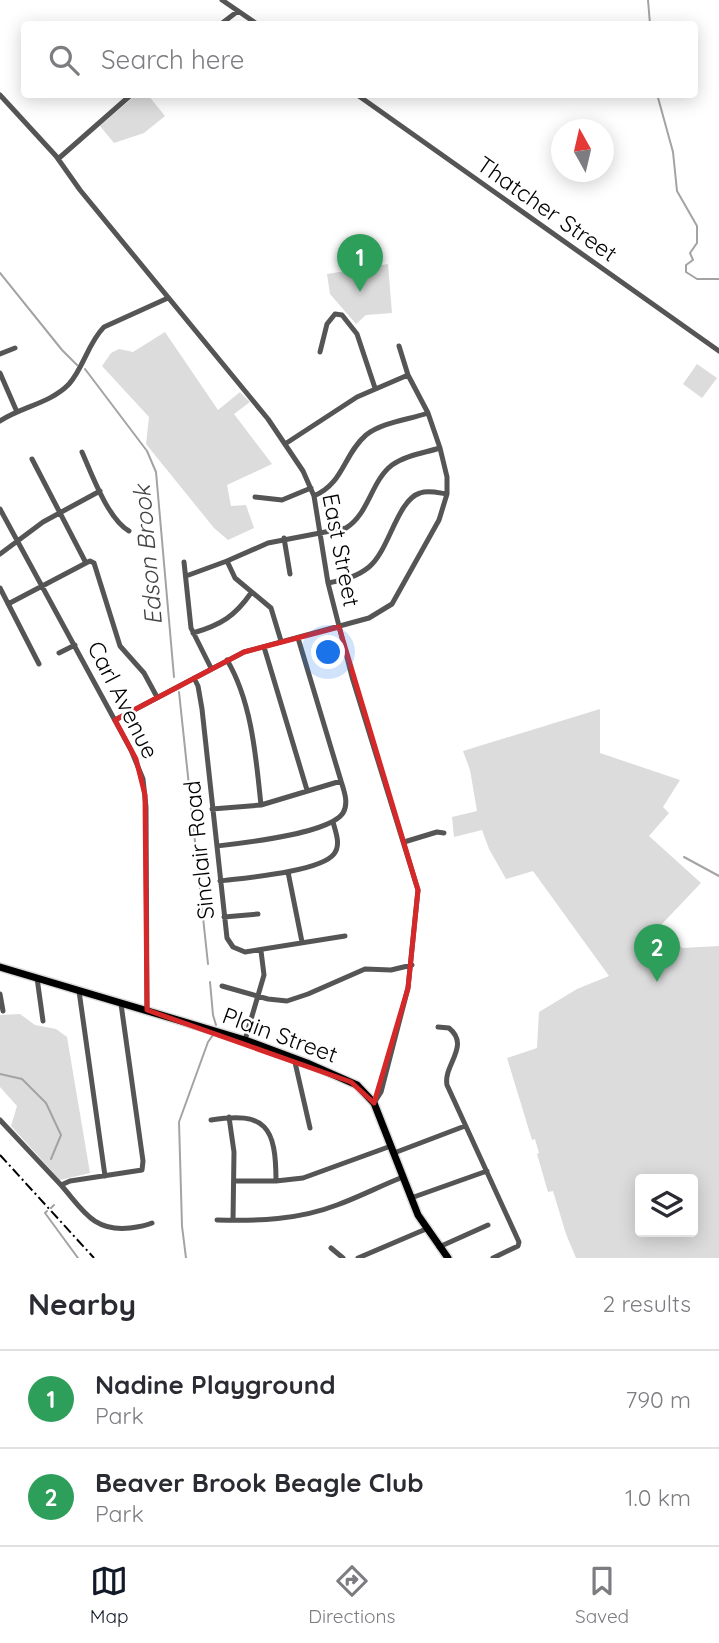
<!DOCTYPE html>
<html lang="en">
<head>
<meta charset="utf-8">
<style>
	body { margin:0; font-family:Quicksand,sans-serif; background:#f7f7f7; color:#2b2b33 }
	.controls { position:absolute; right:21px; bottom:21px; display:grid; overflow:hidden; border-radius:7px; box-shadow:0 4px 18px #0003 }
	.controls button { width:63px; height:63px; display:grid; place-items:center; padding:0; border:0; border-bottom:2px solid #e1e1e2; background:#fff; color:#2b2b33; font:35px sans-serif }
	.compass { position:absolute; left:551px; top:119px; width:63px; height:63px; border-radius:50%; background:#fff; box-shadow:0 4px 18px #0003; rotate:352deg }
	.you { position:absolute; left:329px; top:653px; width:24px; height:24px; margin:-18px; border:5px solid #fff; border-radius:50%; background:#1a73e8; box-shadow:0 0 0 10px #1a73e833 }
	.badge { display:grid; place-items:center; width:46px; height:46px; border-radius:50%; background:#111827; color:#fff; font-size:23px; font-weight:700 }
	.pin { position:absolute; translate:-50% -58px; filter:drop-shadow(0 2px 4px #0008) }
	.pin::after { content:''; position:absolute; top:37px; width:24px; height:21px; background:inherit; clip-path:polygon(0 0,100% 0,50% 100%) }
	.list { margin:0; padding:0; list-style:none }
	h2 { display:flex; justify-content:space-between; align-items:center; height:91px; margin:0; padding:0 28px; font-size:30px }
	h2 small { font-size:23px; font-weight:400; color:#7c7c81 }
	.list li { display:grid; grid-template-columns:46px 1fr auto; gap:21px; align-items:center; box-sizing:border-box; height:98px; padding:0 28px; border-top:2px solid #e1e1e2 }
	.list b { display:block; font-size:26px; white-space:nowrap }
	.list p { margin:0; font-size:23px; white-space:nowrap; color:#7c7c81 }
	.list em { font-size:23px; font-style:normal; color:#7c7c81 }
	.icon { flex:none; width:38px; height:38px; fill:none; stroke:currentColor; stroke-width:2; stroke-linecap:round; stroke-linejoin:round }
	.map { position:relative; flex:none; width:719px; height:1258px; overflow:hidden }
	.search { position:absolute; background:#fff; box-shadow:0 4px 18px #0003; left:21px; right:21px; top:21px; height:77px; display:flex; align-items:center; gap:18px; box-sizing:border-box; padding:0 24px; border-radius:7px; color:#7c7c81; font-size:26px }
	.sheet { height:287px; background:#fff }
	nav { display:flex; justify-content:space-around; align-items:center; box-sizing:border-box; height:98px; border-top:2px solid #e1e1e2; background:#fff; font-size:19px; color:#7c7c81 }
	nav a { display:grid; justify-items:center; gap:4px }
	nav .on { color:#111827 }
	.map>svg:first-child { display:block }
	.green { fill:#dcdcdc; fill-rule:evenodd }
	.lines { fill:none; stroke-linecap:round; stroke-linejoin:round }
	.stream { stroke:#a3a3a3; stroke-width:2 }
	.major-casing { stroke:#dbdbdb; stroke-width:10 }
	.minor { stroke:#555; stroke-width:5 }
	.major { stroke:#000; stroke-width:7 }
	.rail { stroke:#000; stroke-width:2; stroke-dasharray:10 3.5 2 3.5; stroke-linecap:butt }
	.marked { fill:none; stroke:#d62828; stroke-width:5; stroke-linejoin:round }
	.labels { text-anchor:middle; stroke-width:5; stroke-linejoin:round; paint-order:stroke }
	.street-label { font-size:23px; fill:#000; stroke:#fff }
	.water-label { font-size:24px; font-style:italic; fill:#444; stroke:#fff }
</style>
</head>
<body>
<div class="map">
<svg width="719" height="1258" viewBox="0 0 719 1258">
	<rect width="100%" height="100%" fill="#fff"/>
	<!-- green -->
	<path class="green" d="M 137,94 L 148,95 L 165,116 L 144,133 L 114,143 L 100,126 Z
		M 388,264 L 392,313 L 366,315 L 356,324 L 330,294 L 327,274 Z
		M 165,332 L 218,410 L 240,392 L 250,402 L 234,414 L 272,464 L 227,485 L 231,506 L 246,505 L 254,528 L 228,540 L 214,528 L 146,444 L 149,417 L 102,366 L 111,353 L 119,349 L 133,352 Z
		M 697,364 L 717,378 L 702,398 L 683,384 Z
		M 600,709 L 600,753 L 680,780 L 663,807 L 669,813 L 649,836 L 701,883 L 661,925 L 682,948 L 719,946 L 719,1258 L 576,1258 L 566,1234 L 553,1191 L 548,1192 L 537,1154 L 539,1153 L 535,1139 L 532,1140 L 507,1058 L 537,1048 L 539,1012 L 577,989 L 609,976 L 533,871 L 506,879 L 489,849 L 482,830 L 454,837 L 452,817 L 477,811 L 470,770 L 463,751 ZM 640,1179 L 693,1179 L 693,1232 L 640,1232 Z
		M 20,1014 L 35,1025 L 56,1029 L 67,1037 L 90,1173 L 60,1180 L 11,1126 L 17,1106 L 0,1087 L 0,1015 Z"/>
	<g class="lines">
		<!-- stream -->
		<path class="stream" d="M 648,0 L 650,24
			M 657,94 L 673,152 L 677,191 L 697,226 L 697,243 L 690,253 L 693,260 L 686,265 L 686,272 L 697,279 L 719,279
			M 0,273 L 62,350 L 77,365
			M 85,369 L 147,451 L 156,472 L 174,677
			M 179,692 L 208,964
			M 684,857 L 719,876
			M 210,982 L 213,1015 L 216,1025
			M 0,1074 L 22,1079 L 46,1103 L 61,1135 L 51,1159
			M 51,1208 L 54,1205
			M 47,1211 L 45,1213 L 78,1258
			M 186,1258 L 182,1226 L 179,1122 L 208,1042 L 213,1035"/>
		<!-- major casing -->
		<g class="major-casing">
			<path id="major" d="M 0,967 L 245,1040 L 307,1063 L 357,1085 L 374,1103 L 418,1215 L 448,1258"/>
		</g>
		<!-- minor -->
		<path class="minor" d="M 222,0 L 257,24
			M 221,24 L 238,11
			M 356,94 L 719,351
			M 0,95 L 56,156 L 80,190 L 268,419 L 303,471 L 314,496 L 328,583 L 352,677 L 418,890 L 408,988 L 381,1092 L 374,1103
			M 58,159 L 132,94
			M 320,352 L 327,324 L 335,314 L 342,315 L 357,334 L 375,388
			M 0,354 L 15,348
			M 0,373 L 17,412
			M 0,421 C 21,407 51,403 69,384 C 84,367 88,343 104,327 L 168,298
			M 285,444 L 357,397 L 408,375
			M 82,452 C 92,475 108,519 129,531
			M 32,459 L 86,563
			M 314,496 C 344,483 343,455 366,435 C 383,422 408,420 428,413
			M 255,497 L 282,500 L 311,488
			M 0,509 L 131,750 L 143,779 L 146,807 L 147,1010
			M 284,538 L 290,574
			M 0,554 L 43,522 L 100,491
			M 227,561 L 235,578 L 271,608 L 281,641
			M 184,562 L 191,628 L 211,668
			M 86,563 L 90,561 L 94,563 L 120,646 L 144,673 L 157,697
			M 186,576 L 227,561 L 268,543 L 346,528 C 369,514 371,481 392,465 C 406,455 424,453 440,448
			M 328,583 C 343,580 357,577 369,567 C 389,551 397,500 420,493 C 429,490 439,493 447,494
			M 0,588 L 39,664
			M 8,604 L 86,563
			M 193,633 C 221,625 235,616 251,593
			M 264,647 L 307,790
			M 59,653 L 75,645
			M 227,660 C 252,702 256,758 261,805
			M 194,678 L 198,686 L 202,709 L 227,938 L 233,947 L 245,952 L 345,936
			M 115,720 L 244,652 L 369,618 L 392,604 L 439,520 L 447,494 L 447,477 L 440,448 L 428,413 L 408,375 L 399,346
			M 212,809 L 261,805 L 341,781
			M 404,842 L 437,832 L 444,833
			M 217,846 C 243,843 329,834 343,813 C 349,803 344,791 341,781 L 298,638
			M 288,872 L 302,942
			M 220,881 C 243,878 320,872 334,854 C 341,845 336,833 333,822
			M 224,917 L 258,914
			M 37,978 L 43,1021
			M 222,986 L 268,999 L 287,1001 L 308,994 L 365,969 L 391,970 L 412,965
			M 79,991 L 105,1176
			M 0,994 L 3,1011
			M 438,1027 L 449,1028 C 471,1046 443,1065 447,1085 L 519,1242 L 518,1246 L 493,1258
			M 245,1040 L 264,975 L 261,951
			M 294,1058 L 310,1128
			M 229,1117 L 234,1152 L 233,1220
			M 0,1120 L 61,1185 L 70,1181 L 142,1170 L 143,1161 L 121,1004
			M 211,1120 C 266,1111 276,1127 276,1181
			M 394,1153 L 465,1126
			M 234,1181 L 276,1181 L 303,1178 L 391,1146
			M 61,1185 C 83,1210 93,1232 130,1228 C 138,1227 145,1226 152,1223
			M 411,1198 L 487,1171
			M 217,1220 C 258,1221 298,1220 337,1205 C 359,1197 380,1186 403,1177
			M 439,1247 L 488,1225
			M 331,1248 L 343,1258
			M 358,1258 L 426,1229"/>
		<!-- major -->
		<use href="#major" class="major"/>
		<!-- rail -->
		<path class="rail" d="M 0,1155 L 94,1258"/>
	</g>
	<!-- marked area -->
	<path class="marked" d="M 339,627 L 418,890 L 408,988 L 374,1103 L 351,1082 L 147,1010 L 145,795 L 136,759 L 115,720 L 244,652 Z"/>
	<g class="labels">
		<!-- street labels -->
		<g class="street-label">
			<text transform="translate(547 209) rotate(35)" y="8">Thatcher Street</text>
			<text transform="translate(341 550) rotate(79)" y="8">East Street</text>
			<text transform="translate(123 700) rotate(63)" y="8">Carl Avenue</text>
			<text transform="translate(199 850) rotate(-96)" y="8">Sinclair Road</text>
			<text transform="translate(280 1035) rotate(20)" y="8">Plain Street</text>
		</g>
		<!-- water labels -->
		<g class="water-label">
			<text transform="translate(148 555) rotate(-95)" y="8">Edson Brook</text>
		</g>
	</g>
</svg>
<div class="controls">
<button><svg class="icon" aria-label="layers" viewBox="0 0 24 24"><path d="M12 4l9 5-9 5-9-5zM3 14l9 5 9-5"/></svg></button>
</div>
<svg class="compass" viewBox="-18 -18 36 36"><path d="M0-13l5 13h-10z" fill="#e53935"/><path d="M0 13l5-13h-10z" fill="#7c7c81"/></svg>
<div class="you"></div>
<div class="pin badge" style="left:360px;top:292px;background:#2e9e5b">1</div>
<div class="pin badge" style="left:657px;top:982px;background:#2e9e5b">2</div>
<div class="search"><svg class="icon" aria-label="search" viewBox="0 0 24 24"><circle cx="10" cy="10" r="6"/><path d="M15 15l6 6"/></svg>Search here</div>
</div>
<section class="sheet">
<h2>Nearby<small>2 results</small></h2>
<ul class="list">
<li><span class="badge" style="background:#2e9e5b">1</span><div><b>Nadine Playground</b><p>Park</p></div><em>790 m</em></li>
<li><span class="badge" style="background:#2e9e5b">2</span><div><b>Beaver Brook Beagle Club</b><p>Park</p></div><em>1.0 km</em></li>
</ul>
</section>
<nav>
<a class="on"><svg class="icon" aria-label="map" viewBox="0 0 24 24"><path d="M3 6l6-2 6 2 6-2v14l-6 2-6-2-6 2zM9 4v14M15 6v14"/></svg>Map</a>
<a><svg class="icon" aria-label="directions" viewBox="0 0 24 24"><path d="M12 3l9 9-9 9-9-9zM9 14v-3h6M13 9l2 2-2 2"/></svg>Directions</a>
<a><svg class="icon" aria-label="saved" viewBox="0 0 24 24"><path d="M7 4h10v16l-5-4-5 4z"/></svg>Saved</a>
</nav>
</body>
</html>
